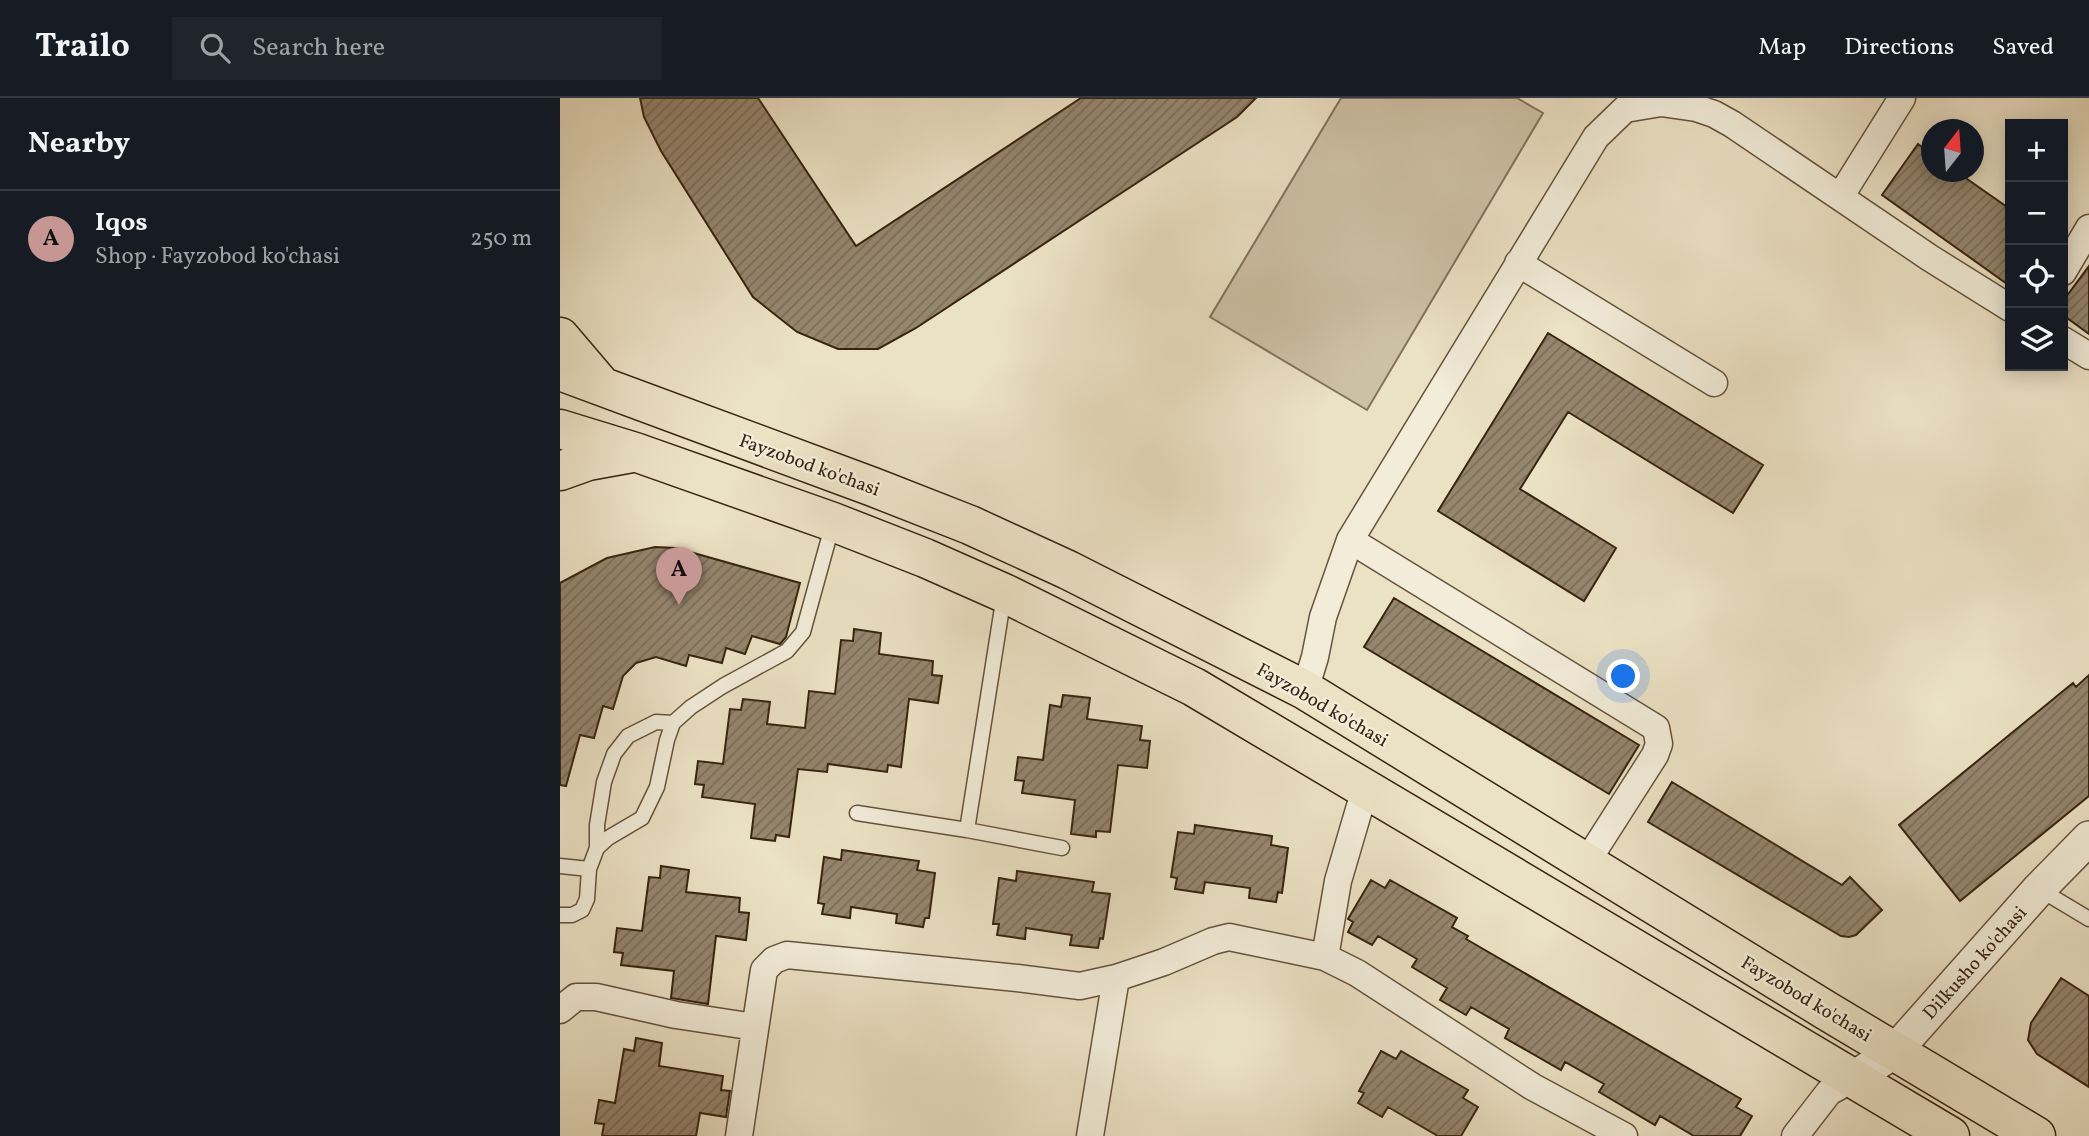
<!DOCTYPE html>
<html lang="en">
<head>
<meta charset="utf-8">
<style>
	body { margin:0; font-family:Vollkorn,serif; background:#20242c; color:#f1f3f6 }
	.controls { position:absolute; right:21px; top:21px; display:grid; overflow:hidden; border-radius:0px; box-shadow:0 4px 18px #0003 }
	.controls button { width:63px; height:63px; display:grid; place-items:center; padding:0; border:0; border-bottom:2px solid #363941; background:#171b24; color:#f1f3f6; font:35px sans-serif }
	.compass { position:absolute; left:1361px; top:21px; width:63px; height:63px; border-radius:50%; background:#171b24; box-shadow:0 4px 18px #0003; rotate:17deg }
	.you { position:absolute; left:1064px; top:579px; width:24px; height:24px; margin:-18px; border:5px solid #fff; border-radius:50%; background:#1a73e8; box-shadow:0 0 0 10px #1a73e833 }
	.badge { display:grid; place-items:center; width:46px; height:46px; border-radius:50%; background:#c59692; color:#111; font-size:23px; font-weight:700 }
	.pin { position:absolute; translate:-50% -58px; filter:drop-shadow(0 2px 4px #0008) }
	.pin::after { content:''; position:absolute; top:37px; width:24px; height:21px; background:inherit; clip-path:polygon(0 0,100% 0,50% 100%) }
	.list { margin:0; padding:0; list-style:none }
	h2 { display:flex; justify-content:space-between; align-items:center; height:91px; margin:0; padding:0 28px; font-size:30px }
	h2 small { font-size:23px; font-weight:400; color:#9ea1a6 }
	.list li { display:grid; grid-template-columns:46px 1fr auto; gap:21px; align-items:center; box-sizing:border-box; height:98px; padding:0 28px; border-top:2px solid #363941 }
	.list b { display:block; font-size:26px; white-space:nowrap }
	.list p { margin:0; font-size:23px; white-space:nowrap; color:#9ea1a6 }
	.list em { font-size:23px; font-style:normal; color:#9ea1a6 }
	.icon { flex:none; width:38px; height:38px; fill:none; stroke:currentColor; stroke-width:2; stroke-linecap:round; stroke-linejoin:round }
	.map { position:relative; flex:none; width:1529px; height:1038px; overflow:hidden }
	header { display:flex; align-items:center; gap:42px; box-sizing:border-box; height:98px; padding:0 35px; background:#171b24; border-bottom:2px solid #363941 }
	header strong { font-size:33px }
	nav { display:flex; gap:38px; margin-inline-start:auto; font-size:24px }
	.search { width:490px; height:63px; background:#20242c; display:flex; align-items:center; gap:18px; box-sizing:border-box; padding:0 24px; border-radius:0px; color:#9ea1a6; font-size:26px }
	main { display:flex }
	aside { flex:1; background:#171b24 }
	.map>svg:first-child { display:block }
	.pitch { fill:#cdc1a5; stroke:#82725a; stroke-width:2 }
	.building { fill:url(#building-hatch); stroke:#382410; stroke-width:2 }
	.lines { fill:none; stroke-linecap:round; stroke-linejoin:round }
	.service-casing { stroke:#65533d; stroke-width:17 }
	.minor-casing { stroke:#65533d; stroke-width:29 }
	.tertiary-casing { stroke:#65533d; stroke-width:36 }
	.primary-casing { stroke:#382410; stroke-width:41 }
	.service { stroke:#f2ecd9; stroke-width:14 }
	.minor { stroke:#f2ecd9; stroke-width:26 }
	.tertiary { stroke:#f2ecd9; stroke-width:33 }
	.primary { stroke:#ebe1c4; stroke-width:38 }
	.labels { text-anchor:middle; stroke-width:5; stroke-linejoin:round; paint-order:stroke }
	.street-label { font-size:19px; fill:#382410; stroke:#f2ecd9 }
</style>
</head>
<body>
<header>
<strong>Trailo</strong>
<div class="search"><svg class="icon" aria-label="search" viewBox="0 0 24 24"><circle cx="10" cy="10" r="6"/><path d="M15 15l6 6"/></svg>Search here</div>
<nav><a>Map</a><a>Directions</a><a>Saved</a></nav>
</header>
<main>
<aside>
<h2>Nearby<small></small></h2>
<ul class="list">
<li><span class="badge">A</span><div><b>Iqos</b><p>Shop · Fayzobod ko'chasi</p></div><em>250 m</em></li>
</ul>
</aside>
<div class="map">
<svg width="1529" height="1038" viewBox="0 0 1529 1038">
	<defs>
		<pattern id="building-hatch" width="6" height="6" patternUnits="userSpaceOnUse" patternTransform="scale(1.75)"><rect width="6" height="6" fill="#95866e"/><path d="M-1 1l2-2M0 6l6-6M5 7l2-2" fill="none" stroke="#7b6d59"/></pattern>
	</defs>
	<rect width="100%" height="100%" fill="#ebe1c4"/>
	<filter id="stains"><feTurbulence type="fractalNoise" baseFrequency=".00286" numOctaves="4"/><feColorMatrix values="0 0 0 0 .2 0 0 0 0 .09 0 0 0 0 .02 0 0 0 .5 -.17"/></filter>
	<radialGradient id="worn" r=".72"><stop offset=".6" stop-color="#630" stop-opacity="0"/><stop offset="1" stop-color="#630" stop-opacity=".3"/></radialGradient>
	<!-- pitch -->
	<path class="pitch" d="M 781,0 L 957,0 L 983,15 L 807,312 L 650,219 Z"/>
	<!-- building -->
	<path class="building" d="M 80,0 L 198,0 L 296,148 L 521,0 L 696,0 L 677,19 L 356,230 L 318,251 L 278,251 L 237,234 L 193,199 L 101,53 L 84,19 Z
		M 1358,46 L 1371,56 L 1371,74 L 1397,74 L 1450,111 L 1450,188 L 1322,97 Z
		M 1529,168 L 1529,236 L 1503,217 L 1503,203 Z
		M 988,235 L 1203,367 L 1173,415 L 1008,314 L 960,391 L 1056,450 L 1024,503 L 878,413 Z
		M 95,449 L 116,450 L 240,485 L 226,539 L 220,546 L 192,538 L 185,556 L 166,550 L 162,565 L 129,557 L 126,568 L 96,559 L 76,565 L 63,578 L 53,611 L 43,608 L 34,640 L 20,637 L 6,688 L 0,687 L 0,485 L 47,460 Z
		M 834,500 L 1079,647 L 1049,696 L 804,549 Z
		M 294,531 L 321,535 L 319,556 L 373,563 L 372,577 L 382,578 L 378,605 L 349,601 L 341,669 L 328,667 L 327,674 L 268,666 L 267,674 L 238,671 L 229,739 L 216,737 L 215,743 L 191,740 L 195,706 L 142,699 L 144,687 L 135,686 L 138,663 L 163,666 L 170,611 L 181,612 L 183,601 L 210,604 L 207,626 L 245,630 L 249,593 L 275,596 L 281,542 L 293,543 Z
		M 1529,577 L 1529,698 L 1400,803 L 1339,727 L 1513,585 L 1516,589 Z
		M 503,597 L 530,600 L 527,621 L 582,628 L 580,642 L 590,643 L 587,670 L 558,667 L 550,734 L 536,733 L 536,739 L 511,736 L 515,702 L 462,695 L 464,683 L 455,682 L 458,659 L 483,662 L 490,607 L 501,609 Z
		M 1112,684 L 1282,787 L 1290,779 L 1322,812 L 1296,837 L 1289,839 L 1281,838 L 1088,724 Z
		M 635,727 L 712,738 L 711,747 L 728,750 L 722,795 L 718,794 L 716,804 L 689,800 L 690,790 L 645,784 L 643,795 L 615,791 L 617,780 L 611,779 L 618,734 L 634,736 Z
		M 282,752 L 359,763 L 357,772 L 375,775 L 369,820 L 365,820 L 363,829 L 336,825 L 337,816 L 291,809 L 290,820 L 262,816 L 264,806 L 258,805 L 264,759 L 281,762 Z
		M 101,768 L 129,772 L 126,794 L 180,800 L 179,814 L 189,815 L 186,842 L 156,838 L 148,906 L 111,900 L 114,873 L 61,867 L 63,855 L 54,854 L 57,830 L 82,833 L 89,779 L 100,780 Z
		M 457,773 L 534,784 L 532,794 L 550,796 L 543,841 L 540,840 L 538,850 L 510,847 L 512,837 L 466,830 L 465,841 L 437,837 L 439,826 L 433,826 L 439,780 L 456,783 Z
		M 811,782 L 825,790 L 830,782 L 897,820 L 892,829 L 908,838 L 906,841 L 1181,1001 L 1176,1009 L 1192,1018 L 1180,1038 L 1134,1038 L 1100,1018 L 1095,1027 L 1039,994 L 1044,986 L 1005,964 L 1001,972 L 945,940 L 949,931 L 911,909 L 906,917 L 880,902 L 887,890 L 852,869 L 857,861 L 818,838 L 812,847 L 788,834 L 793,824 L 788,821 Z
		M 1501,880 L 1529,898 L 1529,989 L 1477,956 L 1468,942 L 1471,925 Z
		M 76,940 L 102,945 L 99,968 L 163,978 L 161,992 L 170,993 L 166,1019 L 140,1015 L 136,1038 L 42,1038 L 44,1026 L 35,1025 L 39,1002 L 55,1005 L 64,951 L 74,953 Z
		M 821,953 L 836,961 L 841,953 L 908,992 L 903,1000 L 918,1009 L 901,1038 L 878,1038 L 828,1009 L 822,1019 L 798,1005 L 804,995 L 799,993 Z"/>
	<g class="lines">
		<!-- service casing -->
		<g class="service-casing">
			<path id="service" d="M 297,715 L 407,732 L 444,497
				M 407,732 L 502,750
				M 37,750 L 37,727 L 44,684 L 54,656 L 68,638 L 96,624 L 113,625
				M 0,768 L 29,771
				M 1479,791 L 1529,821
				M 0,817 L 12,817 L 22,812 L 27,801 L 29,771 L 37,750 L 48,740 L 82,720 L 97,689 L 107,642 L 113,625 L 131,609 L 163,588 L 227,553 L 243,534 L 273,425"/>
		</g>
		<!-- minor casing -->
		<g class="minor-casing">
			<path id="minor" d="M 1280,99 L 1342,0
				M 958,165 L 1154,285
				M 1503,174 L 1529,130
				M 1503,242 L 1529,258
				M 790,442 L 1096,630 L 1099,646 L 1095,657 L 1026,765
				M 745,592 L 755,559 L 763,519 L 790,442 L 1036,39 L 1065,11 L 1101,5 L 1136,10 L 1154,16 L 1172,26 L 1370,160 L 1450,210
				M 765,859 L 778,783 L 805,691
				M 0,912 L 16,899 L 36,899 L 116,917 L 195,929
				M 179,1038 L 204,872 L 214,862 L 227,857 L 457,880 L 520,888 L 556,880 L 604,864 L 653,843 L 669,839 L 765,859 L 797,875 L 973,989 L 1064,1038
				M 530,1038 L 556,880
				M 1235,1038 L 1269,994 L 1294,980"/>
		</g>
		<!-- tertiary casing -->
		<g class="tertiary-casing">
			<path id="tertiary" d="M 1294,980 L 1335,953 L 1479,791 L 1529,740"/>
		</g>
		<!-- primary casing -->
		<g class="primary-casing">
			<path id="primary" d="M 0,239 L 40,286
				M 0,273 L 313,389 L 410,427 L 508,472 L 745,592 L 1267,913 L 1476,1038
				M 0,331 L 75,354 L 273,424 L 365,460 L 444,495 L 634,589 L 1390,1038
				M 0,373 L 28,363 L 72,355"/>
		</g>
		<!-- service -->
		<use href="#service" class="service"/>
		<!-- minor -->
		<use href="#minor" class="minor"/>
		<!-- tertiary -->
		<use href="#tertiary" class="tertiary"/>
		<!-- primary -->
		<use href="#primary" class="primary"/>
	</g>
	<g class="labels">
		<!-- street labels -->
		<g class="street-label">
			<text transform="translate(250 366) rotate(20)" y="7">Fayzobod ko'chasi</text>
			<text transform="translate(763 606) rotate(30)" y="7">Fayzobod ko'chasi</text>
			<text transform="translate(1414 864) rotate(-48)" y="7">Dilkusho ko'chasi</text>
			<text transform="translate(1247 900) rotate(31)" y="7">Fayzobod ko'chasi</text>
		</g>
	</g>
	<rect width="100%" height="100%" filter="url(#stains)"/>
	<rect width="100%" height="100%" fill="url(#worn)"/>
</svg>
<div class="controls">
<button>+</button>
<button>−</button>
<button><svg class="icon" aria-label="locate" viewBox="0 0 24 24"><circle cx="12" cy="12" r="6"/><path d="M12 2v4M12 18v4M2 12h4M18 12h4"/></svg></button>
<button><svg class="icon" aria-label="layers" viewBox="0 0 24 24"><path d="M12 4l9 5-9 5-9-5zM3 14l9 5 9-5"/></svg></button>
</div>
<svg class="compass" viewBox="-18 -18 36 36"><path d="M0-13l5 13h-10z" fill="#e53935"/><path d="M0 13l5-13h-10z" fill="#9ea1a6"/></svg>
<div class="you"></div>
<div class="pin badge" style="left:119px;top:507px">A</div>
</div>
</main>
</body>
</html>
